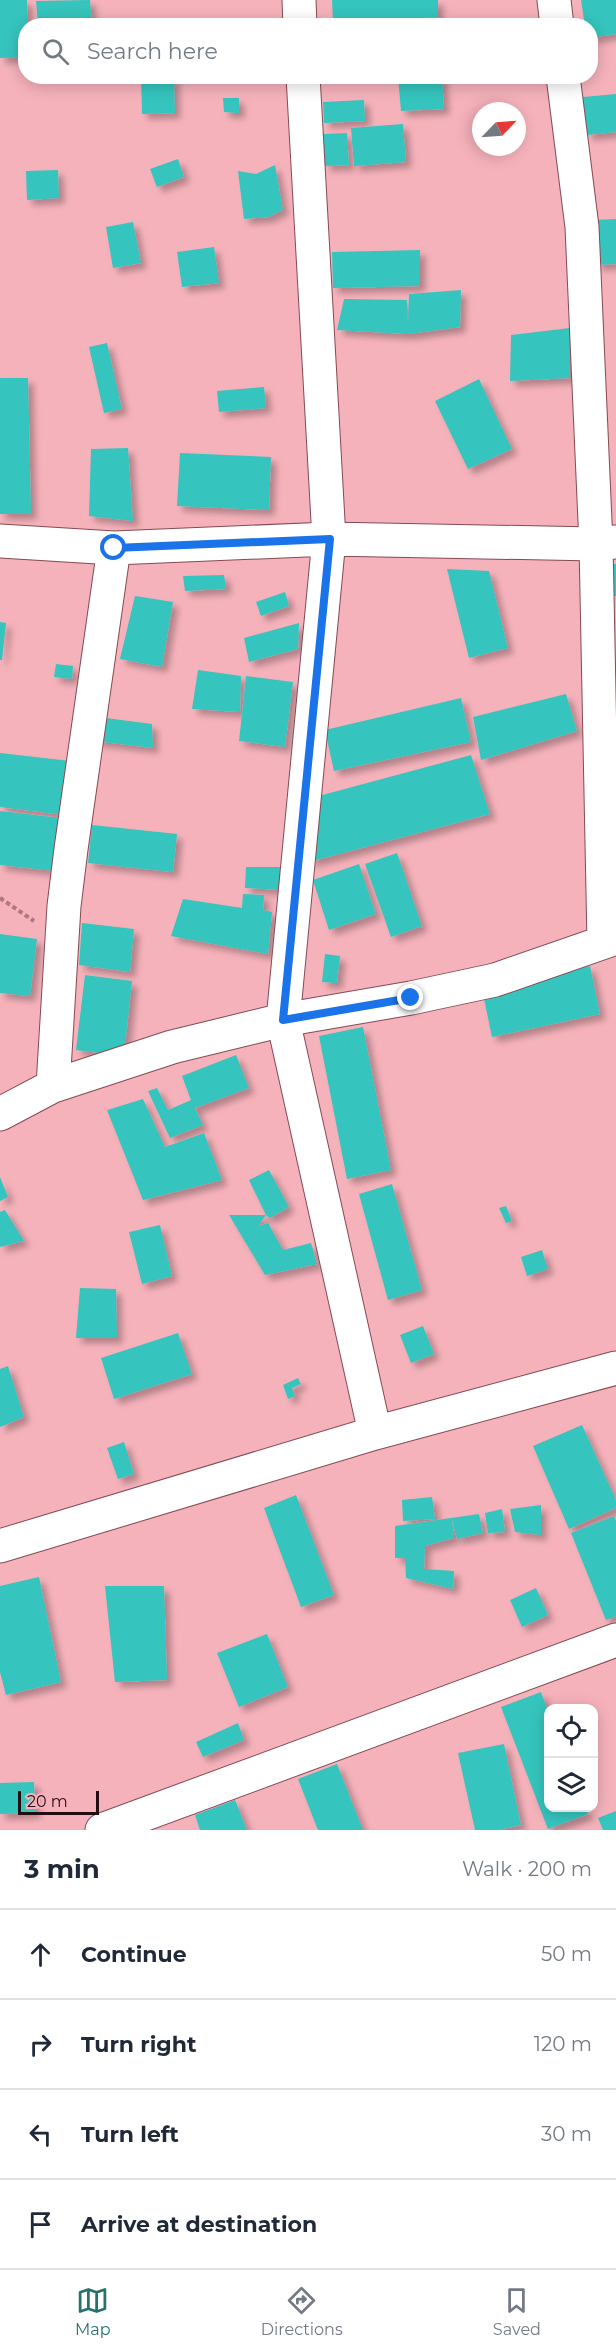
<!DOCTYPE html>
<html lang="en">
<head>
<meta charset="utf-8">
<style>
	body { margin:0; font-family:Montserrat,sans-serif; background:#f6f6f7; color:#1f2937 }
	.controls { position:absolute; right:18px; bottom:18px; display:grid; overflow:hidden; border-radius:12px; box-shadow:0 3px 15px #0003 }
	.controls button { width:54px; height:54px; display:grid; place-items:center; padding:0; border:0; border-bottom:2px solid #e0e1e3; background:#fff; color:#1f2937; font:30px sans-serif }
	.compass { position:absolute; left:472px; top:102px; width:54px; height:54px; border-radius:50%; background:#fff; box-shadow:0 3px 15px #0003; rotate:65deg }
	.scale { position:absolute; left:18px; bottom:15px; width:81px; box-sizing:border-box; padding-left:6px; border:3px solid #240d11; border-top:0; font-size:16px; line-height:21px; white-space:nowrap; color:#240d11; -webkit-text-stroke:4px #f6b2bb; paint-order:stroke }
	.stop { position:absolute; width:18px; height:18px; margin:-14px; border:4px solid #1a73e8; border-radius:50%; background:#fff }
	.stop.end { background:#1a73e8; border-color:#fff; box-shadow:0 2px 6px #0008 }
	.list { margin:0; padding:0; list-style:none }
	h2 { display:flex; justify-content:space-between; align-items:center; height:78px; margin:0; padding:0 24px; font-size:26px }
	h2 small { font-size:20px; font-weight:400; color:#747a83 }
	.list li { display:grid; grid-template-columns:39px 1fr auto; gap:18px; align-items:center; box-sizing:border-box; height:90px; padding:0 24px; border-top:2px solid #e0e1e3 }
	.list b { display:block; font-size:22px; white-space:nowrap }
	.list em { font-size:20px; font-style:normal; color:#747a83 }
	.icon { flex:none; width:33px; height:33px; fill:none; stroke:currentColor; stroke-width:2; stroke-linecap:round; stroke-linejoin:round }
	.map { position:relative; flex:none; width:616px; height:1830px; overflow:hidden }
	.search { position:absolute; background:#fff; box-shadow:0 3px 15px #0003; left:18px; right:18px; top:18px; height:66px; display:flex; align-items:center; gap:15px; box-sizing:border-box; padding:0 21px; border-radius:24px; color:#747a83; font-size:22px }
	.sheet { height:438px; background:#fff }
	nav { display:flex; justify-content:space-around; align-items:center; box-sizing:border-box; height:84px; border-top:2px solid #e0e1e3; background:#fff; font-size:16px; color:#747a83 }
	nav a { display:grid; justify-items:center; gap:3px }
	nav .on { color:#27716d }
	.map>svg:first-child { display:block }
	.building { fill:#34c5be; filter:url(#shadow) }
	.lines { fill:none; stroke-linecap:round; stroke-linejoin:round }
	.street-casing { stroke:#844a53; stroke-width:35 }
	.path { stroke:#ad7880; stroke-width:4; stroke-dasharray:4.5 3; stroke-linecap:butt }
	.street { stroke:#fff; stroke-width:33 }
	.route { stroke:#1a73e8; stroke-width:8 }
</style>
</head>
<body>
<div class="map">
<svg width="616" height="1830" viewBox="0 0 616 1830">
	<defs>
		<filter id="shadow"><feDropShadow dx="5.5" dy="5.5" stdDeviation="3" flood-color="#0004"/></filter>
	</defs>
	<rect width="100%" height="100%" fill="#f6b2bb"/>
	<!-- building -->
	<path class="building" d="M 0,0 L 27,0 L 28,26 L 26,26 L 26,57 L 0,58 Z
		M 90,0 L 92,26 L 38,26 L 36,1 Z
		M 332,0 L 438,0 L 438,17 L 333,21 Z
		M 581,0 L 616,0 L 616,34 L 590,38 L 590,26 L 585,26 Z
		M 141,76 L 174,76 L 175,113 L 142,114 Z
		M 398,76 L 442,76 L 444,109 L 401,111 Z
		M 616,94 L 616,132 L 587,135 L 583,97 Z
		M 223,98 L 239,98 L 239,113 L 224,112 Z
		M 364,100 L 365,121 L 324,123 L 323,102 Z
		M 403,124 L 406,162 L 354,166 L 351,128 Z
		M 347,133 L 349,165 L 325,166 L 323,134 Z
		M 178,159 L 184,177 L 157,187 L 150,169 Z
		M 275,165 L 283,210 L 268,217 L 244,219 L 238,171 L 256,174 Z
		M 58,170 L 59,198 L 27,200 L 26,171 Z
		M 616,219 L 616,264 L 596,265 L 594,220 Z
		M 133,222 L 141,263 L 113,268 L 106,227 Z
		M 214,247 L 219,283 L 182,287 L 177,252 Z
		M 420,250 L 420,286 L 333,288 L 332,252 Z
		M 461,290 L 460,327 L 408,334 L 337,330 L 344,299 L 407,300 L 408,325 L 409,294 Z
		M 570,328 L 570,378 L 510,381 L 511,335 Z
		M 107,343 L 122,409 L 104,413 L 89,347 Z
		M 0,378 L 28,378 L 31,514 L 0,514 Z
		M 479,379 L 512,449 L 468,469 L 435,401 Z
		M 264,387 L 266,408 L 219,412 L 217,391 Z
		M 128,448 L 133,521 L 89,516 L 91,449 Z
		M 180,453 L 271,457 L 269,510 L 177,506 Z
		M 612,564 L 616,564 L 616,596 L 614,596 Z
		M 447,569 L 489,571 L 508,648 L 469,658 Z
		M 224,575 L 226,589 L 185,591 L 183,576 Z
		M 285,592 L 289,606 L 261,616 L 256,602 Z
		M 135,596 L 173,602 L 162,667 L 120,659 Z
		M 0,622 L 6,623 L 2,660 L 0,660 Z
		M 299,623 L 298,649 L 249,662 L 244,638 Z
		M 56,664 L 73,666 L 72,679 L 54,677 Z
		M 198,670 L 241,676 L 240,712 L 192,709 Z
		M 246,676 L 293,682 L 285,747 L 239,741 Z
		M 566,694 L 577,731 L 481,760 L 473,717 Z
		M 461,698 L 471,742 L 334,771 L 325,730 Z
		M 98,717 L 152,724 L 153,748 L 95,741 Z
		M 0,753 L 70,761 L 64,815 L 0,807 Z
		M 471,755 L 490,814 L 309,862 L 315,797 Z
		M 0,811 L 61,818 L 55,871 L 0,865 Z
		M 92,825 L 177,834 L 173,872 L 88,863 Z
		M 397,853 L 422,926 L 391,937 L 365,864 Z
		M 359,864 L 376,914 L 329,930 L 313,880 Z
		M 246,867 L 285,867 L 285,890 L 245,888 Z
		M 243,894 L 264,895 L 263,910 L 272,912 L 268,954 L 171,936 L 183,899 L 242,908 Z
		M 82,923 L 134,929 L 130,972 L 79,965 Z
		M 0,934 L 37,939 L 30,996 L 0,993 Z
		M 325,954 L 340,956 L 337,983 L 322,982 Z
		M 590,966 L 600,1014 L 492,1037 L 482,989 Z
		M 85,975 L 132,981 L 124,1056 L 76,1050 Z
		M 363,1027 L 391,1170 L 347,1179 L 319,1036 Z
		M 236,1055 L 249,1088 L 195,1108 L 203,1125 L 170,1138 L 148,1091 L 157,1088 L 168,1110 L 191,1100 L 182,1076 Z
		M 143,1099 L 165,1147 L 204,1133 L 222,1180 L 143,1200 L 107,1110 Z
		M 269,1170 L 289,1207 L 270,1218 L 266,1215 L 249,1180 Z
		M 0,1177 L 8,1197 L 0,1201 Z
		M 392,1184 L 422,1290 L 388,1300 L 359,1194 Z
		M 506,1206 L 512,1221 L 506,1223 L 499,1208 Z
		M 5,1210 L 24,1241 L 0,1247 L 0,1212 Z
		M 229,1215 L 266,1215 L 258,1226 L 268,1223 L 283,1250 L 311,1243 L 317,1264 L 265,1275 Z
		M 160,1225 L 172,1276 L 142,1284 L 129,1232 Z
		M 542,1250 L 548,1269 L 527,1276 L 521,1257 Z
		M 80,1288 L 116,1289 L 117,1338 L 76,1338 Z
		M 423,1326 L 434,1354 L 411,1363 L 400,1335 Z
		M 178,1333 L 192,1374 L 114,1399 L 101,1358 Z
		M 8,1366 L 24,1417 L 0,1427 L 0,1369 Z
		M 298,1378 L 301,1384 L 292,1388 L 295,1396 L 288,1399 L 283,1385 Z
		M 582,1425 L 616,1500 L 616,1508 L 569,1529 L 533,1446 Z
		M 124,1442 L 134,1474 L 118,1479 L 107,1448 Z
		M 296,1495 L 334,1595 L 301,1607 L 264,1508 Z
		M 432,1497 L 435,1519 L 403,1521 L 402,1500 Z
		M 541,1505 L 541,1535 L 515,1532 L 510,1509 Z
		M 502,1509 L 505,1532 L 488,1533 L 485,1513 Z
		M 479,1514 L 483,1533 L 457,1539 L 452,1519 L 454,1538 L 425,1546 L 424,1569 L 454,1571 L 453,1589 L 406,1578 L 405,1558 L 395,1558 L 395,1526 Z
		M 614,1516 L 616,1521 L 616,1616 L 606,1620 L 571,1533 Z
		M 39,1577 L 61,1682 L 6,1695 L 0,1672 L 0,1586 Z
		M 105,1586 L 164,1586 L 167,1680 L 115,1682 Z
		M 536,1588 L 548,1615 L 522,1627 L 510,1600 Z
		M 267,1634 L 288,1687 L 239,1707 L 217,1653 Z
		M 541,1692 L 548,1711 L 548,1808 L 586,1808 L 588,1814 L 548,1829 L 501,1707 Z
		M 238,1723 L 244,1740 L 203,1757 L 196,1742 Z
		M 504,1744 L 521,1825 L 498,1830 L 475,1830 L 458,1753 Z
		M 337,1764 L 363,1830 L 318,1830 L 298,1779 Z
		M 34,1782 L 35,1813 L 0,1814 L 0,1783 Z
		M 235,1800 L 247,1830 L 200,1830 L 195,1815 Z
		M 616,1811 L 616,1830 L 603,1830 L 598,1818 Z"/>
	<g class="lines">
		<!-- street casing -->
		<g class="street-casing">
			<path id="street" d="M 299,0 L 300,26
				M 554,0 L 557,26
				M 303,76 L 329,539 L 283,1020 L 375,1433
				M 563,76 L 582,227 L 596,544 L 604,942
				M 0,541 L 114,548 L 329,539 L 596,544 L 616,542
				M 53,1086 L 64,906 L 71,849 L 114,548
				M 0,1114 L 53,1086 L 172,1047 L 283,1020 L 411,998 L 495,980 L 616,938
				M 0,1546 L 375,1433 L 616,1368
				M 102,1830 L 616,1640"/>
		</g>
		<!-- path -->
		<path class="path" d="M 0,898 L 34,921"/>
		<!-- street -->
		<use href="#street" class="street"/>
	</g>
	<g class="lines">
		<!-- route -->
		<path class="route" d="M 114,548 L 330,539 L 283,1020 L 411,998"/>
	</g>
</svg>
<div class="controls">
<button><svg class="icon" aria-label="locate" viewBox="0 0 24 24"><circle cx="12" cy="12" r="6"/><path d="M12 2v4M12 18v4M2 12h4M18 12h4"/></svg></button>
<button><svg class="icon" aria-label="layers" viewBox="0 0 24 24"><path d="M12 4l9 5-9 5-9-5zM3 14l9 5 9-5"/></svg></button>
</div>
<svg class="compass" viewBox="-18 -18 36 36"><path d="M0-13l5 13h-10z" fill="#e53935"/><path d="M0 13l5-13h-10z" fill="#747a83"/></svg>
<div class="scale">20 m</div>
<div class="stop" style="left:114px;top:548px"></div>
<div class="stop end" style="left:411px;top:998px"></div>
<div class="search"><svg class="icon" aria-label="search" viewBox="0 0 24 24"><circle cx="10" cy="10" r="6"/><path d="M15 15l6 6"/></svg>Search here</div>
</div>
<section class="sheet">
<h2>3 min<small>Walk · 200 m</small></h2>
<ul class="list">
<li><svg class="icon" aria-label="ahead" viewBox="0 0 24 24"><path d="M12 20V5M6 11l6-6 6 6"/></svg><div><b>Continue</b></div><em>50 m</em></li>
<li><svg class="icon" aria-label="right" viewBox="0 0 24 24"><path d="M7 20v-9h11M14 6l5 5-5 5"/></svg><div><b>Turn right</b></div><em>120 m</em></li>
<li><svg class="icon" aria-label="left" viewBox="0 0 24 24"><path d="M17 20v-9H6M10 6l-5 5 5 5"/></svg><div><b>Turn left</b></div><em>30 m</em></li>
<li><svg class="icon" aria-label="arrive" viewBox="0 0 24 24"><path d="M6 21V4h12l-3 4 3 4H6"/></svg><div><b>Arrive at destination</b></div></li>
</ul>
</section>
<nav>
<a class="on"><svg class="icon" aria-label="map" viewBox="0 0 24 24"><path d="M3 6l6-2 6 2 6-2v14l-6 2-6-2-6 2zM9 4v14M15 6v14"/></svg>Map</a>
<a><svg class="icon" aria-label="directions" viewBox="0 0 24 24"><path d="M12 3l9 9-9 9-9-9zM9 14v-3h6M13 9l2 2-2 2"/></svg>Directions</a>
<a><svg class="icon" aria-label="saved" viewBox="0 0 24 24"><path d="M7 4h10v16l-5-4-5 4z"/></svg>Saved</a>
</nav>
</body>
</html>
